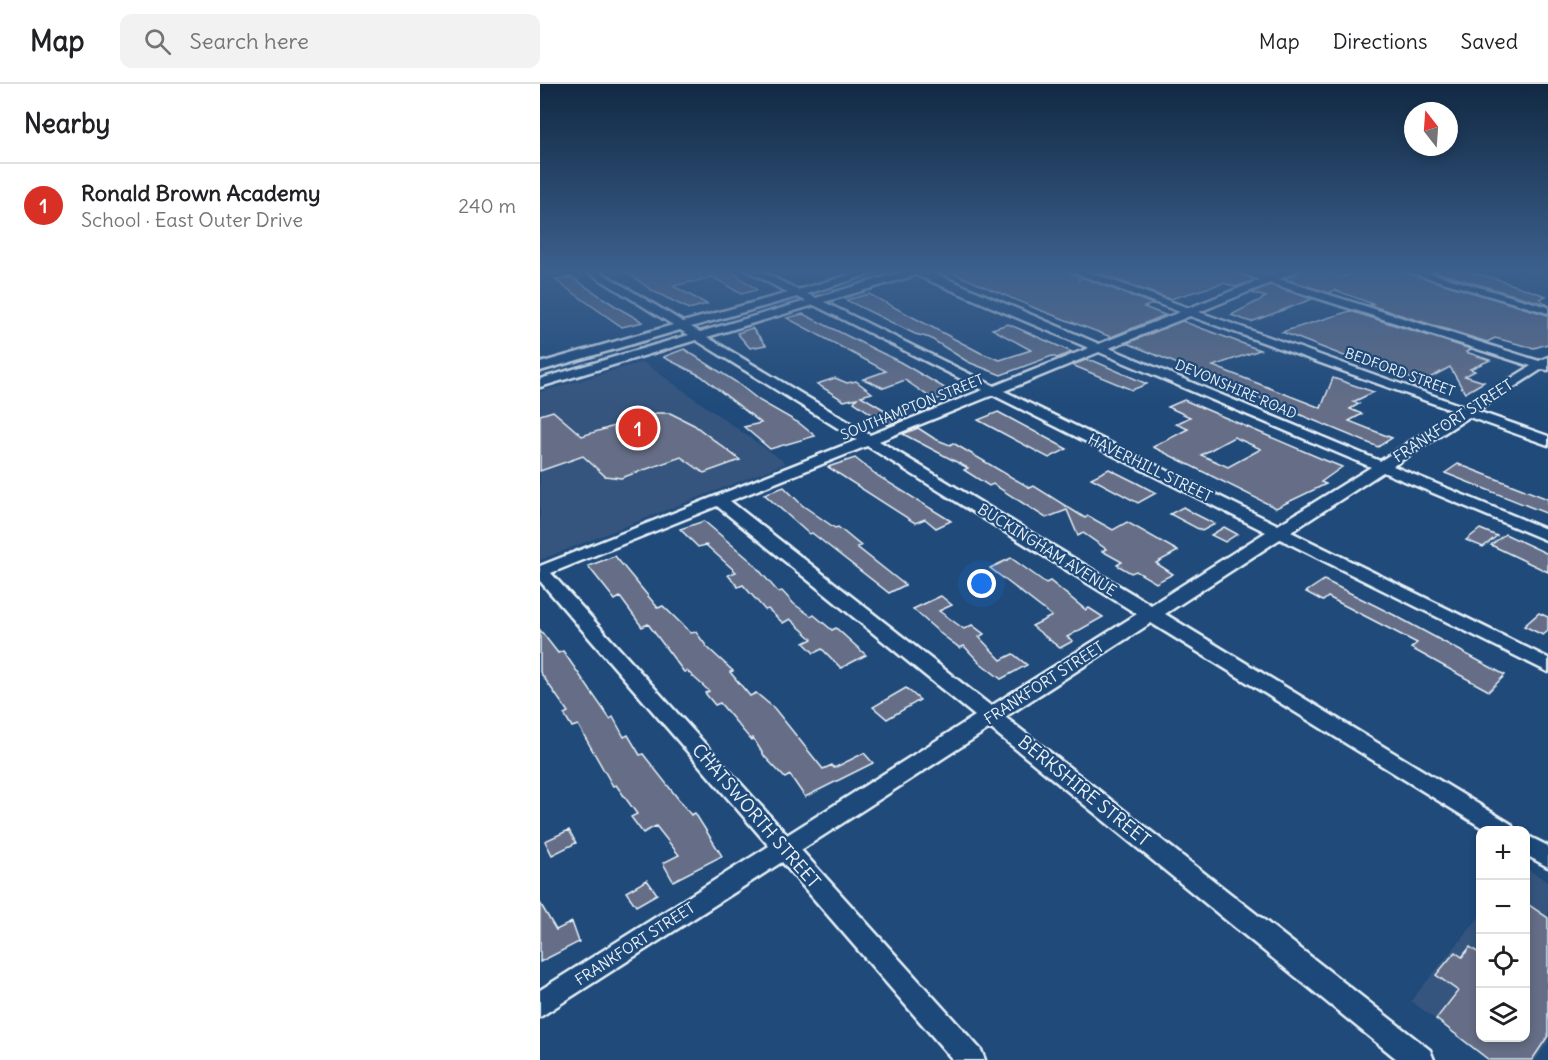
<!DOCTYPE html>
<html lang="en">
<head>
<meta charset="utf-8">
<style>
	body { margin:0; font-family:Delius,sans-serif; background:#f2f2f2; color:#202124 }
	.controls { position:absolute; right:18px; bottom:18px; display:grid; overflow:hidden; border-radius:12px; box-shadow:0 3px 9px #0003 }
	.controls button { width:54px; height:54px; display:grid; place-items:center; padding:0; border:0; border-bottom:2px solid #e0e0e0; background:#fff; color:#202124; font:30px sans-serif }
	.compass { position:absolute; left:864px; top:18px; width:54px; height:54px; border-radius:50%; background:#fff; box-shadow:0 3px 9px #0003; rotate:343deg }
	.you { position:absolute; left:442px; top:500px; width:21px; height:21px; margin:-15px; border:4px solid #fff; border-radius:50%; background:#1a73e8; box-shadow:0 0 0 9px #1a73e833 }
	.badge { display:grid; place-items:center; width:39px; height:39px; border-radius:50%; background:#d93025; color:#fff; font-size:20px; font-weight:700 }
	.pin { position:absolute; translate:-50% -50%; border:3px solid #fff; box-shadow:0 2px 6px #0006 }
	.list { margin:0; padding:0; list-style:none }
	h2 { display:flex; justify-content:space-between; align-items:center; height:78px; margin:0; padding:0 24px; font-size:26px }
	h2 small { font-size:20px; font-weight:400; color:#757577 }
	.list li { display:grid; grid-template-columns:39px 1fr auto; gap:18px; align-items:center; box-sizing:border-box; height:84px; padding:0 24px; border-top:2px solid #e0e0e0 }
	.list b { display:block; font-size:22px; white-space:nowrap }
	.list p { margin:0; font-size:20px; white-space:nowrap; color:#757577 }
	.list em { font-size:20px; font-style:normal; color:#757577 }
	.icon { flex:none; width:33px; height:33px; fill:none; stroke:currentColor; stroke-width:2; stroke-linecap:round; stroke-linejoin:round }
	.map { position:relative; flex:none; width:1008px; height:976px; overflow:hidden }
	header { display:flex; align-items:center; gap:36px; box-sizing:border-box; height:84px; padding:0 30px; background:#fff; border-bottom:2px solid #e0e0e0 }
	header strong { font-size:28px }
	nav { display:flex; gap:33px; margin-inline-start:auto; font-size:21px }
	.search { width:420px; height:54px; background:#f2f2f2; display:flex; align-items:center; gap:15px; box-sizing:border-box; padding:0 21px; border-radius:12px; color:#757577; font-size:22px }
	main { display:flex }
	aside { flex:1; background:#fff }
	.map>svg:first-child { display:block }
	.built { fill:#34557e }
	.building { fill:#656e86; stroke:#e8f1f8; stroke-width:1.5; fill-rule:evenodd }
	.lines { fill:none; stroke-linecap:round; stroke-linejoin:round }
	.minor-casing { stroke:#e8f1f8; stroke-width:5 }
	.minor { fill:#1f4a7a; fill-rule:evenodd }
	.labels { text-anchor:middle; stroke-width:4.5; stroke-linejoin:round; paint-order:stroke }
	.far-street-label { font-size:14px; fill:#e8f1f8; stroke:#1f4a7a }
	.street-label { font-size:15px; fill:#e8f1f8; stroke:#1f4a7a }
	.near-street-label { font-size:18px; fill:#e8f1f8; stroke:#1f4a7a }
</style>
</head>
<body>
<header>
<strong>Map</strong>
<div class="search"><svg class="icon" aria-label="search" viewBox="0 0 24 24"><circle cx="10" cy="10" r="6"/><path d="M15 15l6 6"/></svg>Search here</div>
<nav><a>Map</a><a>Directions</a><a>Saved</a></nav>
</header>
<main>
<aside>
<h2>Nearby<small></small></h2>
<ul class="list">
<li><span class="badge">1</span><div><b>Ronald Brown Academy</b><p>School · East Outer Drive</p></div><em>240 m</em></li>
</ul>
</aside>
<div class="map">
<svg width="1008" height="976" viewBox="0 0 1008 976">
	<rect width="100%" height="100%" fill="#1f4a7a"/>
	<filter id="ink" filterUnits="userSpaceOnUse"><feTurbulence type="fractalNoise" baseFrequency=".0167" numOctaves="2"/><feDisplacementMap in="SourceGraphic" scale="12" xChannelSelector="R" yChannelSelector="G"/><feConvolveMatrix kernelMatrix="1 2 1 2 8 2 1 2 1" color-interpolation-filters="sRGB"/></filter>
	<g filter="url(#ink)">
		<!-- built -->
		<path class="built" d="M 103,278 L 246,379 L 0,476 L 0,308 Z
			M 986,784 L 1008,798 L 1008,958 L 996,976 L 950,976 L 871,917 L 940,832 L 940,954 L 986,954 Z"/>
		<!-- building -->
		<path class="building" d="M 84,186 L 190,186 L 217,206 L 201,210 L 173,193 L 133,202 L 167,220 L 149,225 L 113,207 Z
			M 406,186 L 526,186 L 538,192 L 539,196 L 544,194 L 613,220 L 604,223 L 625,231 L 571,253 L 497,225 Z
			M 570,186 L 692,186 L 714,196 L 696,203 L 684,199 L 630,215 L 560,190 Z
			M 761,186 L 780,186 L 802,193 L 821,186 L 860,186 L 1008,231 L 1008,260 L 994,264 L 955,254 L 947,258 L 829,221 L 833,220 L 795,206 L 789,209 L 745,195 Z
			M 889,186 L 919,186 L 951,193 L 1006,212 L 1000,215 L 1008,221 Z
			M 31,193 L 80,225 L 103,238 L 82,243 L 15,196 Z
			M 730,201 L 772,215 L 711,238 L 691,231 L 726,213 L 712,209 Z
			M 329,210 L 441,269 L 460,276 L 491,266 L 452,245 L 468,240 L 532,268 L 517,274 L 512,272 L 461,291 L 428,278 L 390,254 L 375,250 L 306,216 Z
			M 810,227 L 931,265 L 926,268 L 950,276 L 930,285 L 935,287 L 925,292 L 944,298 L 925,309 L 910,283 L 882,298 L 807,273 L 742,248 Z
			M 263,230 L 360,278 L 415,310 L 394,316 L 365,296 L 344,304 L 323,295 L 346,287 L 247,234 Z
			M 642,237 L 720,266 L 673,282 L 781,324 L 793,294 L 834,308 L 813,318 L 819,320 L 810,325 L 822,330 L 809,337 L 852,354 L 838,363 L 587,259 Z
			M 212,244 L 226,261 L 210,264 L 197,249 Z
			M 144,265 L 196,298 L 220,317 L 259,339 L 275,352 L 230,365 L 204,343 L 221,339 L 161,292 L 123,273 Z
			M 546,276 L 554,277 L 607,300 L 592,306 L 532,281 Z
			M 295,294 L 307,299 L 316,297 L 332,309 L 321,312 L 348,328 L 354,326 L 365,334 L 348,341 L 314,318 L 317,314 L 304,317 L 277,300 Z
			M 644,316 L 782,375 L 802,383 L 781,398 L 786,400 L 736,424 L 613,363 L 648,345 L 636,340 L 650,333 L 628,323 ZM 694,353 L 721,365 L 688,383 L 661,371 Z
			M 13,327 L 42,352 L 117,329 L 130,329 L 154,341 L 200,376 L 164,389 L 141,373 L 81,394 L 65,392 L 43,372 L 0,387 L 0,331 Z
			M 458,328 L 514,358 L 527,365 L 509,374 L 438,336 Z
			M 378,344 L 395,355 L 410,361 L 413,359 L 490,404 L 494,402 L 545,434 L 548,432 L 573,446 L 587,438 L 638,467 L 616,479 L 633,490 L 616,499 L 596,487 L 591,489 L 577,481 L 582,478 L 562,467 L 566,465 L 543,449 L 538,452 L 527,426 L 506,434 L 453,400 L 449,402 L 424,386 L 428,384 L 363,350 Z
			M 315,374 L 338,392 L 411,437 L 396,444 L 385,435 L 375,439 L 288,383 Z
			M 918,380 L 1008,415 L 1008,430 L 905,389 Z
			M 569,385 L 597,399 L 616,409 L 598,419 L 551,394 Z
			M 244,403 L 262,421 L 295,444 L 298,443 L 321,462 L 317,463 L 365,501 L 349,509 L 272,449 L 269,450 L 224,410 Z
			M 643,423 L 655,430 L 675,440 L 662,447 L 630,430 Z
			M 164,437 L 212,478 L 238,508 L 242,507 L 254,520 L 271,532 L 274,531 L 292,546 L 296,544 L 326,571 L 301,584 L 282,565 L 274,569 L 264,559 L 272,555 L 250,535 L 243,539 L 228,525 L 225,526 L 203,501 L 198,503 L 188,491 L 196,488 L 166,461 L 158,463 L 140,445 Z
			M 684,443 L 697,450 L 685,458 L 671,451 Z
			M 940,445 L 957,452 L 943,463 L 926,456 Z
			M 965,450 L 1008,470 L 1008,488 L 951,461 Z
			M 75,472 L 118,524 L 123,522 L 151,549 L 156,548 L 167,563 L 193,587 L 190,588 L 210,612 L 216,609 L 234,624 L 283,685 L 292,681 L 294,684 L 324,669 L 333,679 L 265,713 L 250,691 L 245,694 L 225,673 L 213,654 L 211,656 L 180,619 L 175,621 L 165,609 L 169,607 L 147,587 L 144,588 L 108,540 L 102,543 L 80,513 L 75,516 L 48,482 Z
			M 471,474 L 506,499 L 510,497 L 546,526 L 549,524 L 563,533 L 527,553 L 533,557 L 520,564 L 492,542 L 512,532 L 450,484 Z
			M 784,496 L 854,531 L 965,591 L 949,607 L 871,564 L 877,559 L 788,513 L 783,517 L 766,508 Z
			M 401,512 L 412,521 L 399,527 L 424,545 L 432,541 L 444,550 L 439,553 L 461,576 L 473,570 L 487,581 L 461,595 L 439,578 L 424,562 L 420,564 L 401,550 L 373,525 Z
			M 999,529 L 1008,533 L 1008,547 L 1003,551 L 984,542 Z
			M 0,546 L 18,569 L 23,567 L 70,635 L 73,633 L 84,653 L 88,651 L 100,671 L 103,670 L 151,731 L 155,729 L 182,772 L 133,797 L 123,779 L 139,771 L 116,742 L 103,749 L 91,733 L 97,730 L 76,701 L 73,702 L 38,641 L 32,643 L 24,630 L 28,628 L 0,588 Z
			M 366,604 L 380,616 L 347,635 L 333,623 Z
			M 29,746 L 36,759 L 12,771 L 5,757 Z
			M 107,796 L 117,810 L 96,822 L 86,808 Z
			M 0,819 L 16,846 L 32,838 L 39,858 L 0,878 Z
			M 986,819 L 1008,834 L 1008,952 L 992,976 L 949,976 L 896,935 L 918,907 L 896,891 L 915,868 L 922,873 L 930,863 L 940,870 L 940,954 L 986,954 Z"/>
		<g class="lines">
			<!-- minor casing -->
			<g class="minor-casing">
				<path id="minor" d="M 45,186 L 57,186 L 143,238 L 248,209 L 206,186 L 219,186 L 258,206 L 326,186 L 343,186 L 267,210 L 276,214 L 367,186 L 387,186 L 559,260 L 640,228 L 528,186 L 543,186 L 649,224 L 720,196 L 694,186 L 710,186 L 729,192 L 744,186 L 759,186 L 739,195 L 999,277 L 1008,273 L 1008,286 L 1002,285 L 937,327 L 1008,352 L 1008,361 L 929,333 L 853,382 L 1008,446 L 1008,457 L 843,388 L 751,448 L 1008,574 L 1008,588 L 740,455 L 625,530 L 971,740 L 974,746 L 946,746 L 611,539 L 465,633 L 890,966 L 894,976 L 858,976 L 450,644 L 261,766 L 441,966 L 445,976 L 413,976 L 242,778 L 0,933 L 0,906 L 229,762 L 0,497 L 0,482 L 317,356 L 156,256 L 0,303 L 0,295 L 149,251 L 140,246 L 0,287 L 0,279 L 133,241 ZM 376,191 L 549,264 L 454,302 L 284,218 ZM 730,199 L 991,282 L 925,323 L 659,228 ZM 257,213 L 266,217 L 160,248 L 151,243 ZM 274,221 L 443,306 L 330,351 L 167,253 ZM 650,232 L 917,328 L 840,377 L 569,264 ZM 559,268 L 831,383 L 738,441 L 464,307 ZM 453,311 L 726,448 L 611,521 L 339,357 ZM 327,362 L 597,530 L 451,622 L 190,417 ZM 177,422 L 435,632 L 247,751 L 11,489 Z
					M 862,186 L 879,186 L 1008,223 L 1008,229 Z
					M 986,751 L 1008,762 L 1008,783 L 986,771 Z"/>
			</g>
			<!-- minor -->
			<use href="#minor" class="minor"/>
		</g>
	</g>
	<!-- sky -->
	<linearGradient id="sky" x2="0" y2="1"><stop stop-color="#112943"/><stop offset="0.58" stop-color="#3c608d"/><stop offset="1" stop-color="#3c608d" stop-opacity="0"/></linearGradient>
	<rect width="1008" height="323" fill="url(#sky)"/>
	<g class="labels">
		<!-- far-street labels -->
		<g class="far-street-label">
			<text transform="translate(860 288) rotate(20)" y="5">BEDFORD STREET</text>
			<text transform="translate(696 305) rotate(23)" y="5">DEVONSHIRE ROAD</text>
			<text transform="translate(372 323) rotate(-22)" y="5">SOUTHAMPTON STREET</text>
		</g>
		<!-- street labels -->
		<g class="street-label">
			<text transform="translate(913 337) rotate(-33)" y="5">FRANKFORT STREET</text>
			<text transform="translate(610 384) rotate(26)" y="5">HAVERHILL STREET</text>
			<text transform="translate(507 466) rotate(32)" y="5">BUCKINGHAM AVENUE</text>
			<text transform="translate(504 599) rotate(-33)" y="5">FRANKFORT STREET</text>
			<text transform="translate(95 860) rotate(-33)" y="5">FRANKFORT STREET</text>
		</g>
		<!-- near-street labels -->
		<g class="near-street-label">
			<text transform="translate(544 707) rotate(39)" y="6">BERKSHIRE STREET</text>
			<text transform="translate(216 732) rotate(49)" y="6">CHATSWORTH STREET</text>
		</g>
	</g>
</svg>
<div class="controls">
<button>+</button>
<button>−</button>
<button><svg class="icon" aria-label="locate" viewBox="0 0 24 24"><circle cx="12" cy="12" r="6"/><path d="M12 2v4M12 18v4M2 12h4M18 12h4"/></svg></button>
<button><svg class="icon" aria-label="layers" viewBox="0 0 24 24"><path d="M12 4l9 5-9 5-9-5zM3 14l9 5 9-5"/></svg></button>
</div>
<svg class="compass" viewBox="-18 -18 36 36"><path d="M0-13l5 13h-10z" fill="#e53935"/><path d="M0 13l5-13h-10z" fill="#757577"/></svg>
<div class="you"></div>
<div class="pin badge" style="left:98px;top:344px">1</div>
</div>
</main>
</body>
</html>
